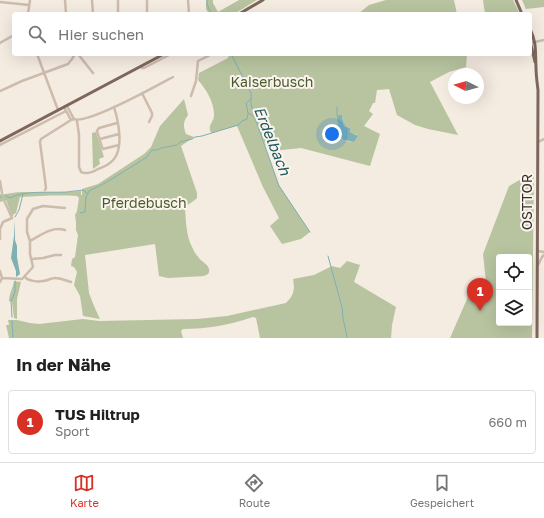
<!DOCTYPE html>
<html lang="de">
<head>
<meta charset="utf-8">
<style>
	body { margin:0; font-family:"Golos Text",sans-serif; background:#f6f6f6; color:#202124 }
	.controls { position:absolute; right:12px; bottom:12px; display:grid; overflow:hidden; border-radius:4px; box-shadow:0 4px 16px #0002 }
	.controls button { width:36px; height:36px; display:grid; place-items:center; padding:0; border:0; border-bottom:1px solid #e0e0e0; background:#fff; color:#202124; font:20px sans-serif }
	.compass { position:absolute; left:448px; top:68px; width:36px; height:36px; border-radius:50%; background:#fff; box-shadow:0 4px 16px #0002; rotate:276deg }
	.you { position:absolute; left:332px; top:134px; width:14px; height:14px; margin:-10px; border:3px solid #fff; border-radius:50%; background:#1a73e8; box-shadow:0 0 0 6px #1a73e833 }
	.badge { display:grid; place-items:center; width:26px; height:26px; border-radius:50%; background:#d93025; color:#fff; font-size:13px; font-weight:700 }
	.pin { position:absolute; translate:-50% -33px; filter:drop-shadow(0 1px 2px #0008) }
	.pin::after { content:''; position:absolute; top:21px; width:14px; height:12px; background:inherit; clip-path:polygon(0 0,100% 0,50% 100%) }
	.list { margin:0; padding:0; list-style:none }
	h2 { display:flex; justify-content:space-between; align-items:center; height:52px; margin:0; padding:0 16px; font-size:17px }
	h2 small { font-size:13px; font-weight:400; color:#757577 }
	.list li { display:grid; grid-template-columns:26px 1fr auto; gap:12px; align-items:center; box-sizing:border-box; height:64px; margin:0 8px 8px; padding:0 8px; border:1px solid #e0e0e0; border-radius:4px }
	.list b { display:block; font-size:15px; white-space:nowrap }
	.list p { margin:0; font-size:13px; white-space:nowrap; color:#757577 }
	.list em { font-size:13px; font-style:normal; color:#757577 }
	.icon { flex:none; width:22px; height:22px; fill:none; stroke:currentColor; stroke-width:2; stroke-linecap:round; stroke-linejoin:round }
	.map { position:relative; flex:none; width:544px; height:338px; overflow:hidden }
	.search { position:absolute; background:#fff; box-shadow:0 4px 16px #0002; left:12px; right:12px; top:12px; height:44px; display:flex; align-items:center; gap:10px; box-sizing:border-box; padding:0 14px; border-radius:4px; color:#757577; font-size:15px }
	.sheet { height:124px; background:#fff }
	nav { display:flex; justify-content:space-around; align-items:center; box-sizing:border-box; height:56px; border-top:1px solid #e0e0e0; background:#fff; font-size:11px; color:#757577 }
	nav a { display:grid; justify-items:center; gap:2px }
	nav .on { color:#d93025 }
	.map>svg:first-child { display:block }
	.green { fill:#b8c4a0; fill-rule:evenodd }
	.water { fill:#7fb0b2 }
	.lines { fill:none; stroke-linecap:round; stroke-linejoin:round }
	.stream { stroke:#7fb0b2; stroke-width:1 }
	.minor { stroke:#cdbbac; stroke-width:2.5 }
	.major { stroke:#7d675c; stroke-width:3 }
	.labels { text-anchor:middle; stroke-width:4; stroke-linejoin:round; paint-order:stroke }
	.park-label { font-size:14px; fill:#4a5a2e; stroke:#fbf5ee }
	.street-label { font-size:14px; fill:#3b302b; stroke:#fbf5ee }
	.water-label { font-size:15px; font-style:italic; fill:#1f5a5e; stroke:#fbf5ee }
</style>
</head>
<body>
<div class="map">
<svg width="544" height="338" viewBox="0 0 544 338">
	<rect width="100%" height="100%" fill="#f4ebe1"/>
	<!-- green -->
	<path class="green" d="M 206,0 L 213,0 L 213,3 L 218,12 L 239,0 L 257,0 L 234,14 L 209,14 L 206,9 Z
		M 386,0 L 454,0 L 457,14 L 358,14 L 369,5 Z
		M 483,0 L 513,0 L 520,14 L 485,14 Z
		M 522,0 L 544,0 L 544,7 L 526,9 Z
		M 229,54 L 467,54 L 466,67 L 449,72 L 430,82 L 458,135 L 428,129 L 415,125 L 397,115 L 389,89 L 377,90 L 375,103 L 373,103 L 369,111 L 373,114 L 364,126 L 380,134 L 370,166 L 301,148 L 272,151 L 265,144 L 262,138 L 279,185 L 310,232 L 301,239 L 282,244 L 270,226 L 279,218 L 263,187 L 237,126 L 211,133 C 207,124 214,123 214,115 C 214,102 206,89 198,80 L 199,73 L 228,58 ZM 342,116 L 344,126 L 350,128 L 350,132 L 357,135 L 354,142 L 346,141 L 337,131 L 338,126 L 337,120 L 339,117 Z
		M 184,99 L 188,115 C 183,122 183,126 186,134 L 194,137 L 181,146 L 197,193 L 197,198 C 194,202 188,203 185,208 C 186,221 186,235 192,247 C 194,251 196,255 199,258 C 202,262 208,264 209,269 C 210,274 207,275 204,276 L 168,278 L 159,276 L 155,244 L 85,255 L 89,293 L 94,306 L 100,319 L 83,316 L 80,296 L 74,285 L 77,272 L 74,267 L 71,266 L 72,259 L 75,257 L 78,235 L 76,230 L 76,222 L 75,215 L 77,211 L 79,198 L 77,196 C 58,195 39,196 20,197 L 16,213 L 14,214 L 12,217 L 7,202 L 6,200 L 0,202 L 0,194 C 7,195 14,192 22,192 C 41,192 61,193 81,191 L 81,195 L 82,195 L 82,189 L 98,184 L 144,154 L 151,147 L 160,126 Z
		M 96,132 L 104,157 L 99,159 L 100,164 L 93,169 L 92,133 Z
		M 534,172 L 532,338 L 450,338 L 467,299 L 469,288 L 486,282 L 483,254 L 509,186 ZM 499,257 L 529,257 L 529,323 L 499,323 Z
		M 347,261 L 360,265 L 354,282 L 396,307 L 392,325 L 391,338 L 260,338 L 256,318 L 253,317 C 230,325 207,329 183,329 L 181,331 L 183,338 L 9,338 L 6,325 L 9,325 L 8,320 L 17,320 L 30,323 L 39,324 L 83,319 L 99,321 L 197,319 L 227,316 L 286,303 C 294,295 295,290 293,279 L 314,275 L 332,266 L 340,268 Z
		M 14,281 L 21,282 L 17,299 L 17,319 L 14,318 L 12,302 L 9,301 C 9,294 13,288 14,281 Z"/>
	<!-- water -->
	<path class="water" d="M 339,115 L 341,115 L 342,116 L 344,126 L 350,128 L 350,132 L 358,136 L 357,137 L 354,142 L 344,140 L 337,133 L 338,126 L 337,120 Z
		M 15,220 L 15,240 L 17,246 L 17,257 L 20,274 L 16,277 L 16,271 L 11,258 L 14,236 Z"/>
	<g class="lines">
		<!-- stream -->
		<path class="stream" d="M 207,0 L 207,4 L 211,14
			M 231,54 L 251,93 L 251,99 L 246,103 L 248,113 L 252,115 L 255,118 L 279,186 L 310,232
			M 251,99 L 251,104 L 253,112
			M 337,107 L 337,114 L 338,119
			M 6,196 L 10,198 C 24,190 50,193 67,192 C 72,191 77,191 83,190 L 87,193
			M 0,197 L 1,197
			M 80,213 L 85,212 L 86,197 L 89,191 L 107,182 L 147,157 L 152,150 L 157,150 L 161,148 L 177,145 L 180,142 L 192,139 L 195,137 L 202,136 L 238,125 L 242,121 L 247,119 L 248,114
			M 15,217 L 19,210 L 23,194
			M 328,256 L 342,307 L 343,318 L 347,337
			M 12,317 L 11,301 L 15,292 L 15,281
			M 12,321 L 13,338"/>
		<!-- minor -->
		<path class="minor" d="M 65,0 L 66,14
			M 92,0 L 93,14
			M 118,0 L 118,14
			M 147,0 L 147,14
			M 188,0 L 189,14
			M 0,2 L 29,5
			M 28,14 L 30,0
			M 0,43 L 14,35
			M 530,43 L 544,40
			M 37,54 L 58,110
			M 78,54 L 93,73
			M 141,66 L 142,68 L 144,68 L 171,54
			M 0,91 L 22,81 L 68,64 L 72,59 L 75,54
			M 142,93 L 152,113 L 152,116 L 149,122
			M 191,96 L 196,81 L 198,61 L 212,54
			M 67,106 L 74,119
			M 64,107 L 71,120
			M 71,120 L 74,119 C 87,125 158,85 173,77
			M 77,121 L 79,135 L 79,167 L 81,172 C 87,175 93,172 98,169 C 104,167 110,164 114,159 C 124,147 118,120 114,107
			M 117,123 L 99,128 L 97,131 L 102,147 L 103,149 L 119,145
			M 100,139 L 119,134
			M 538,142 L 544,139
			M 0,145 L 66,111
			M 0,181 L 2,193
			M 45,190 L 46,188 L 40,142 L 41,139 L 71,120
			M 0,239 L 0,229 L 3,222 L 12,218 L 4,200
			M 30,241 C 41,235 52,226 65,230
			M 538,251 L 544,252
			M 32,259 L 43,258 L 55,255 L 61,255
			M 538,265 L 542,257 L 544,255
			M 0,271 L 2,278 L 0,282
			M 25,277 C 28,281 38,282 43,281 C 47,281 51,278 55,278 C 61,278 66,281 71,282
			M 2,278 L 22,279 L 33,267 L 30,254 L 30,241 L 27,232 L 27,219 L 33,209 L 43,206 L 65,208"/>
		<!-- major -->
		<path class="major" d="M 516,0 L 522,14
			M 239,14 L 263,0
			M 530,29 C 537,44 535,51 536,67 C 536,75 537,82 538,90 L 537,338
			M 530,41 L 535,62
			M 0,141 L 164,54"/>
	</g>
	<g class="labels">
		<!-- park labels -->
		<g class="park-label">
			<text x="272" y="87">Kaiserbusch</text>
			<text x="144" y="208">Pferdebusch</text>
		</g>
		<!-- street labels -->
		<g class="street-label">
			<text transform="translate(527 202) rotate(-90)" y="5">OSTTOR</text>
		</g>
		<!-- water labels -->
		<g class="water-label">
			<text transform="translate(272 141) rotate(68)" y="5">Erdelbach</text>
		</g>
	</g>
</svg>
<div class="controls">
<button><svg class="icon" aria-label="locate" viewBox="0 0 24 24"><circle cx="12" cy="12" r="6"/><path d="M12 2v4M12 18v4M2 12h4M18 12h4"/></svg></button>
<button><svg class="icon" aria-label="layers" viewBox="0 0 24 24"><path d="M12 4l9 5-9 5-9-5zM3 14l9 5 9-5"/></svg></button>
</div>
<svg class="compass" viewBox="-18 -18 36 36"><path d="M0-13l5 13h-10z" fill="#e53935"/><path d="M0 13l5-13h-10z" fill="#757577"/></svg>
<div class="you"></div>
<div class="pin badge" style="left:480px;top:311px">1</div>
<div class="search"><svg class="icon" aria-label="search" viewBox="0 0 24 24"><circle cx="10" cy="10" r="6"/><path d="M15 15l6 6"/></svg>Hier suchen</div>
</div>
<section class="sheet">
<h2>In der Nähe<small></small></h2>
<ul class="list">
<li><span class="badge">1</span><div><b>TUS Hiltrup</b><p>Sport</p></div><em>660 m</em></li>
</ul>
</section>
<nav>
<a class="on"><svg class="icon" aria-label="map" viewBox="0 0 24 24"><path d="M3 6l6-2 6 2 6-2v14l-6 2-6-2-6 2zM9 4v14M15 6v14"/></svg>Karte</a>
<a><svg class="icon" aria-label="directions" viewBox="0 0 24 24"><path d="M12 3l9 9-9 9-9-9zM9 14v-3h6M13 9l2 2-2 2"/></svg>Route</a>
<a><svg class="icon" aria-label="saved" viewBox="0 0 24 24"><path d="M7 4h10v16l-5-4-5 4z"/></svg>Gespeichert</a>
</nav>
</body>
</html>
